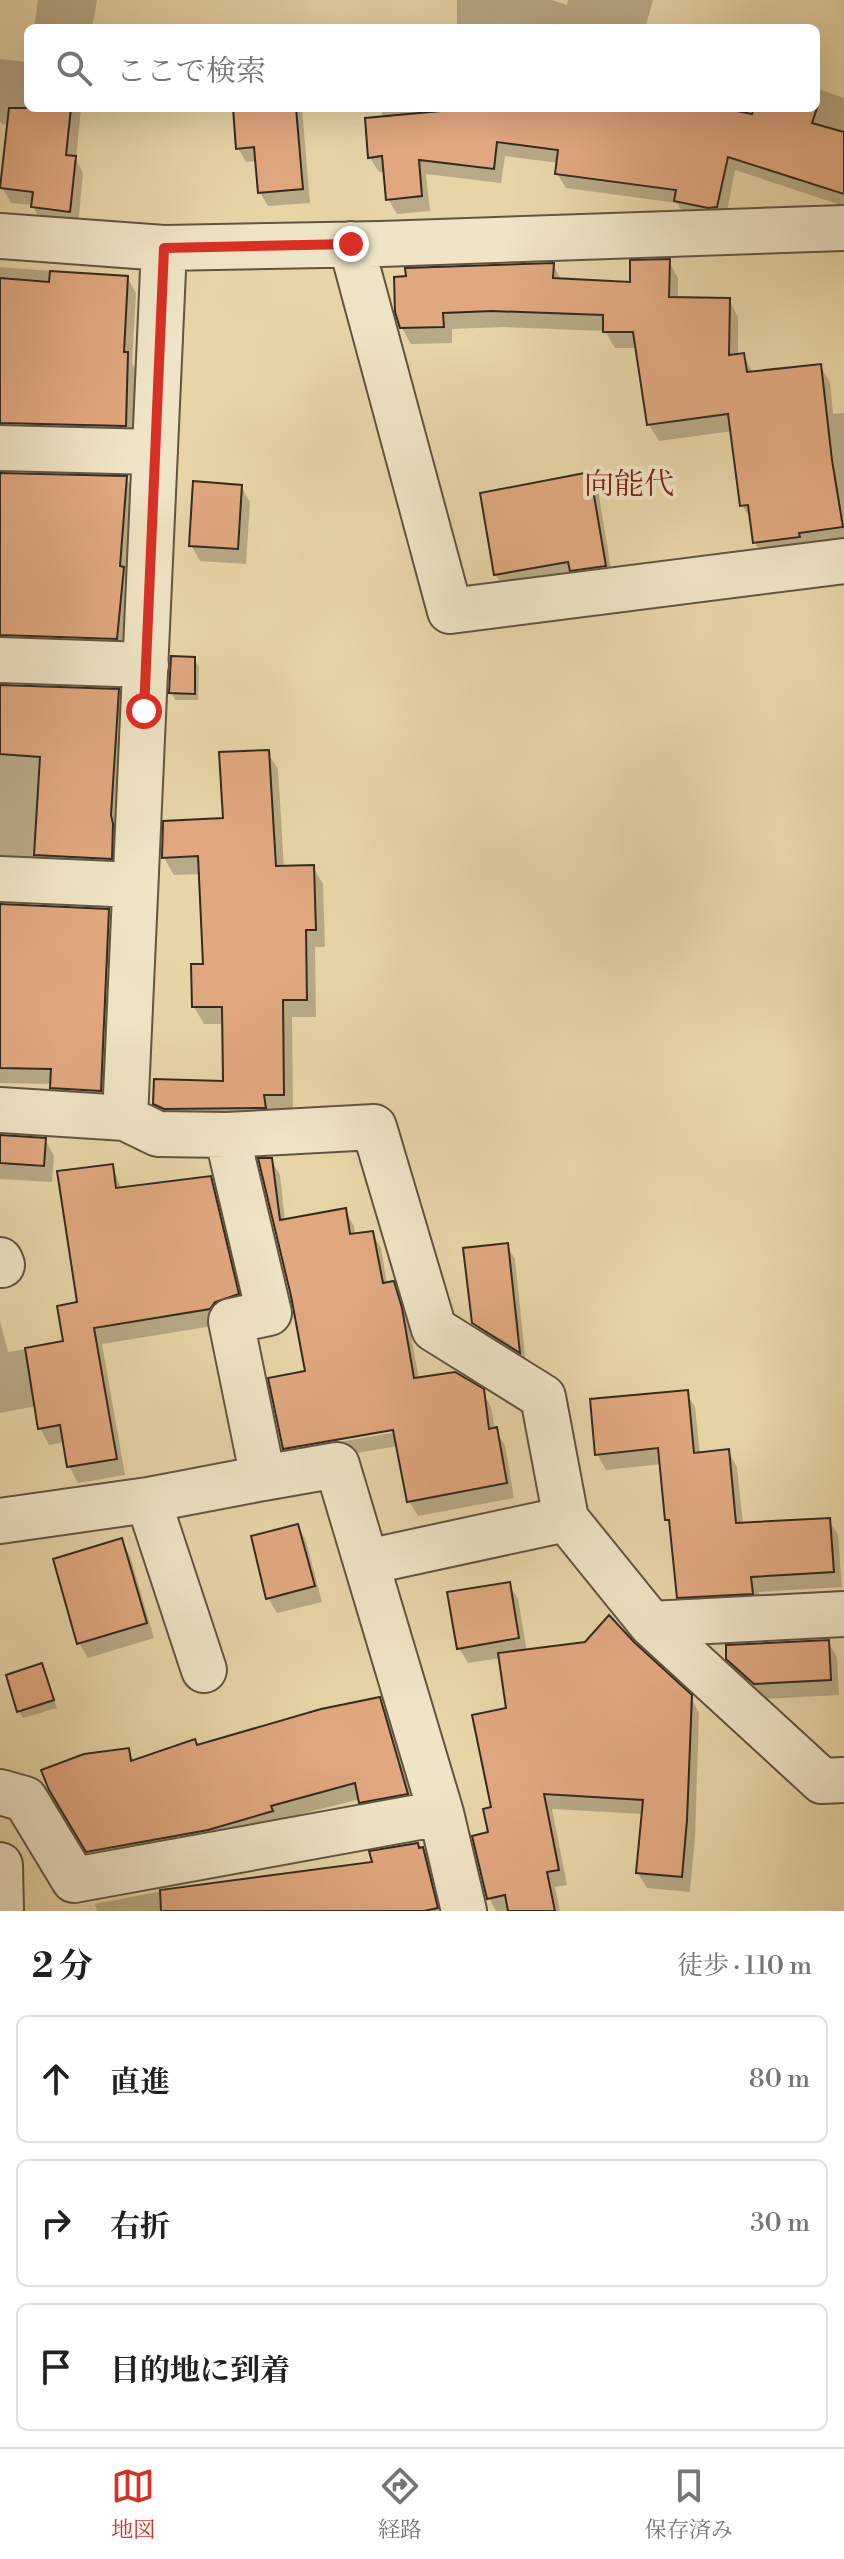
<!DOCTYPE html>
<html lang="ja">
<head>
<meta charset="utf-8">
<style>
	body { margin:0; font-family:"Libre Bodoni","Noto Serif JP",serif; background:#f2f2f2; color:#202124 }
	.stop { position:absolute; width:24px; height:24px; margin:-18px; border:6px solid #d93025; border-radius:50%; background:#fff }
	.stop.end { background:#d93025; border-color:#fff; box-shadow:0 2px 8px #0008 }
	.list { margin:0; padding:0; list-style:none }
	h2 { display:flex; justify-content:space-between; align-items:center; height:104px; margin:0; padding:0 32px; font-size:34px }
	h2 small { font-size:26px; font-weight:400; color:#757577 }
	.list li { display:grid; grid-template-columns:52px 1fr auto; gap:24px; align-items:center; box-sizing:border-box; height:128px; margin:0 16px 16px; padding:0 16px; border:2px solid #e0e0e0; border-radius:12px }
	.list b { display:block; font-size:30px; white-space:nowrap }
	.list em { font-size:26px; font-style:normal; color:#757577 }
	.icon { flex:none; width:44px; height:44px; fill:none; stroke:currentColor; stroke-width:2; stroke-linecap:round; stroke-linejoin:round }
	.map { position:relative; flex:none; width:844px; height:1911px; overflow:hidden }
	.search { position:absolute; background:#fff; box-shadow:0 8px 32px #0002; left:24px; right:24px; top:24px; height:88px; display:flex; align-items:center; gap:20px; box-sizing:border-box; padding:0 28px; border-radius:12px; color:#757577; font-size:30px }
	.sheet { height:536px; background:#fff }
	nav { display:flex; justify-content:space-around; align-items:center; box-sizing:border-box; height:112px; border-top:2px solid #e0e0e0; background:#fff; font-size:22px; color:#757577 }
	nav a { display:grid; justify-items:center; gap:4px }
	nav .on { color:#d93025 }
	.map>svg:first-child { display:block }
	.shadow { fill:#0003; fill-rule:evenodd }
	.building { fill:#e1a880; stroke:#342a1f; stroke-width:2 }
	.lines { fill:none; stroke-linecap:round; stroke-linejoin:round }
	.minor-casing { stroke:#615541; stroke-width:48 }
	.minor { stroke:#efe4c6; stroke-width:44 }
	.route { stroke:#d93025; stroke-width:10 }
	.labels { text-anchor:middle; stroke-width:8; stroke-linejoin:round; paint-order:stroke }
	.quarter-label { font-size:30px; fill:#7a1f14; stroke:#efe4c6 }
</style>
</head>
<body>
<div class="map">
<svg width="844" height="1911" viewBox="0 0 844 1911">
	<rect width="100%" height="100%" fill="#e7d5a8"/>
	<filter id="stains"><feTurbulence type="fractalNoise" baseFrequency=".0025" numOctaves="4"/><feColorMatrix values="0 0 0 0 .2 0 0 0 0 .09 0 0 0 0 .02 0 0 0 .5 -.17"/></filter>
	<radialGradient id="worn" r=".72"><stop offset=".6" stop-color="#630" stop-opacity="0"/><stop offset="1" stop-color="#630" stop-opacity=".3"/></radialGradient>
	<!-- shadow -->
	<path class="shadow" d="M 38,0 L 97,0 L 92,28 L 34,28 Z
		M 457,0 L 552,0 L 567,5 L 568,0 L 653,0 L 645,28 L 457,28 Z
		M 0,59 L 28,62 L 28,108 L 81,108 L 76,160 L 83,173 L 78,226 L 42,222 L 32,205 L 11,203 L 2,187 L 9,125 L 2,124 L 0,121 Z
		M 819,89 L 844,98 L 844,206 L 735,170 L 725,222 L 685,216 L 677,203 L 566,188 L 557,173 L 559,163 L 505,156 L 501,183 L 426,174 L 430,211 L 397,214 L 388,199 L 386,172 L 379,172 L 370,158 L 382,118 L 382,108 L 690,108 L 812,124 Z
		M 235,108 L 302,108 L 310,203 L 268,206 L 260,192 L 257,161 L 246,162 L 238,148 Z
		M 669,261 L 678,278 L 678,300 L 729,300 L 738,317 L 738,356 L 743,355 L 753,373 L 820,366 L 830,382 L 833,414 L 844,413 L 844,545 L 765,559 L 755,543 L 753,523 L 742,505 L 733,431 L 659,441 L 649,425 L 638,348 L 615,348 L 605,331 L 503,327 L 452,329 L 452,343 L 411,344 L 402,328 L 553,265 L 562,281 L 632,284 Z
		M 0,267 L 127,277 L 136,293 L 132,363 L 136,370 L 134,441 L 0,441 Z
		M 589,474 L 598,490 L 613,581 L 505,590 L 496,575 Z
		M 0,475 L 126,478 L 135,494 L 125,654 L 0,653 Z
		M 241,486 L 250,502 L 246,564 L 200,561 L 191,545 Z
		M 194,659 L 199,667 L 198,700 L 175,700 L 171,692 Z
		M 0,687 L 118,691 L 127,707 L 119,874 L 0,871 Z
		M 267,752 L 278,769 L 284,868 L 313,867 L 323,884 L 325,947 L 315,947 L 316,1017 L 292,1017 L 293,1112 L 165,1121 L 155,1103 L 225,1083 L 224,1024 L 204,1024 L 194,1007 L 205,966 L 201,874 L 174,875 L 164,858 L 226,820 Z
		M 0,906 L 108,911 L 117,926 L 109,1106 L 61,1103 L 52,1084 L 0,1083 Z
		M 0,1137 L 45,1140 L 54,1156 L 52,1182 L 0,1179 Z
		M 261,1160 L 271,1160 L 280,1175 L 285,1221 L 345,1211 L 354,1226 L 355,1236 L 372,1233 L 381,1248 L 387,1284 L 393,1283 L 401,1298 L 409,1325 L 419,1380 L 482,1391 L 491,1407 L 495,1430 L 505,1445 L 514,1498 L 418,1516 L 409,1501 L 398,1446 L 293,1464 L 285,1448 L 308,1373 L 293,1296 ZM 403,1427 L 403,1431 L 287,1451 L 287,1446 Z
		M 112,1166 L 122,1190 L 210,1178 L 219,1194 L 247,1311 L 219,1325 L 102,1344 L 125,1475 L 78,1483 L 69,1466 L 65,1442 L 49,1445 L 40,1428 L 36,1406 L 0,1413 L 0,1321 L 8,1352 L 65,1343 L 79,1304 Z
		M 506,1245 L 515,1259 L 526,1365 L 482,1337 L 474,1322 Z
		M 686,1392 L 695,1407 L 700,1454 L 728,1451 L 737,1467 L 743,1525 L 829,1520 L 838,1535 L 842,1587 L 759,1592 L 760,1608 L 687,1612 L 678,1597 L 672,1528 L 667,1520 L 662,1464 L 606,1470 L 597,1454 Z
		M 298,1526 L 306,1541 L 322,1602 L 277,1613 L 268,1598 Z
		M 121,1540 L 130,1556 L 154,1638 L 88,1658 L 79,1643 Z
		M 509,1584 L 518,1599 L 527,1652 L 690,1696 L 699,1713 L 695,1837 L 690,1892 L 647,1888 L 638,1873 L 644,1814 L 552,1809 L 567,1885 L 555,1887 L 560,1911 L 496,1911 L 489,1898 L 490,1834 L 508,1710 L 501,1658 L 468,1663 L 459,1648 Z
		M 828,1642 L 837,1657 L 839,1695 L 764,1699 L 737,1675 L 728,1658 Z
		M 41,1666 L 57,1708 L 23,1718 L 19,1711 Z
		M 379,1699 L 388,1714 L 415,1808 L 370,1817 L 360,1799 L 97,1866 L 51,1789 L 128,1750 L 135,1762 Z
		M 422,1849 L 431,1864 L 442,1911 L 97,1911 L 95,1904 L 157,1892 L 374,1864 Z"/>
	<!-- building -->
	<path class="building" d="M 9,108 L 71,108 L 66,155 L 76,156 L 70,212 L 31,207 L 33,192 L 0,188 Z
		M 233,108 L 296,108 L 303,189 L 258,193 L 254,147 L 236,149 Z
		M 474,108 L 722,108 L 752,114 L 754,108 L 817,108 L 812,123 L 844,132 L 844,194 L 728,157 L 717,207 L 708,208 L 674,201 L 676,190 L 555,174 L 558,150 L 497,142 L 494,169 L 419,160 L 422,196 L 386,200 L 382,156 L 368,158 L 365,118 Z
		M 670,259 L 669,297 L 730,298 L 729,355 L 744,353 L 747,372 L 821,364 L 832,460 L 843,527 L 799,533 L 800,537 L 753,543 L 748,505 L 740,506 L 728,414 L 647,425 L 633,332 L 603,332 L 603,315 L 492,311 L 443,313 L 444,327 L 400,328 L 395,312 L 394,277 L 406,276 L 405,268 L 554,263 L 553,278 L 630,282 L 630,260 Z
		M 50,271 L 128,276 L 124,352 L 128,352 L 126,426 L 0,423 L 0,278 L 49,282 Z
		M 590,472 L 606,566 L 570,571 L 568,562 L 494,575 L 480,493 Z
		M 0,473 L 127,476 L 120,566 L 124,567 L 117,639 L 0,635 Z
		M 193,481 L 242,485 L 238,549 L 189,546 Z
		M 171,656 L 195,657 L 195,694 L 169,693 Z
		M 0,685 L 119,689 L 111,815 L 113,824 L 112,859 L 34,855 L 40,757 L 0,754 Z
		M 269,750 L 276,866 L 314,865 L 316,930 L 306,930 L 307,1000 L 283,1000 L 284,1095 L 264,1095 L 266,1108 L 164,1109 L 153,1104 L 154,1079 L 223,1081 L 222,1007 L 192,1007 L 191,964 L 203,964 L 198,856 L 162,858 L 163,821 L 223,818 L 219,752 Z
		M 0,904 L 109,909 L 101,1091 L 50,1088 L 51,1069 L 0,1068 Z
		M 0,1135 L 46,1138 L 44,1166 L 0,1163 Z
		M 258,1158 L 272,1158 L 280,1220 L 346,1208 L 350,1234 L 373,1231 L 383,1283 L 394,1281 L 402,1308 L 414,1378 L 455,1372 L 484,1389 L 489,1429 L 497,1427 L 507,1483 L 407,1502 L 393,1430 L 283,1449 L 268,1378 L 305,1371 L 291,1296 Z
		M 113,1164 L 116,1188 L 211,1176 L 239,1294 L 215,1302 L 210,1309 L 94,1328 L 117,1459 L 67,1467 L 60,1425 L 38,1429 L 25,1348 L 63,1341 L 57,1306 L 77,1302 L 57,1171 Z
		M 508,1243 L 520,1353 L 472,1323 L 463,1248 Z
		M 688,1390 L 694,1453 L 729,1449 L 736,1523 L 830,1518 L 834,1572 L 751,1577 L 753,1594 L 677,1598 L 669,1520 L 665,1520 L 658,1448 L 595,1455 L 590,1399 Z
		M 298,1524 L 315,1586 L 266,1599 L 251,1536 Z
		M 122,1538 L 147,1623 L 77,1644 L 53,1559 Z
		M 510,1582 L 519,1638 L 457,1649 L 447,1592 Z
		M 609,1615 L 634,1642 L 692,1695 L 687,1820 L 682,1877 L 636,1873 L 643,1800 L 544,1794 L 559,1870 L 547,1872 L 555,1911 L 508,1911 L 505,1895 L 487,1899 L 472,1836 L 488,1832 L 483,1809 L 491,1807 L 472,1715 L 506,1708 L 498,1653 L 585,1642 Z
		M 829,1640 L 831,1680 L 754,1684 L 726,1659 L 726,1645 Z
		M 42,1663 L 54,1700 L 17,1712 L 6,1675 Z
		M 380,1697 L 408,1794 L 359,1803 L 355,1783 L 271,1806 L 273,1811 L 208,1830 L 86,1852 L 49,1790 L 41,1770 L 84,1754 L 129,1748 L 131,1761 L 195,1739 L 197,1745 L 321,1709 Z
		M 418,1843 L 419,1848 L 423,1847 L 438,1908 L 424,1911 L 161,1911 L 160,1890 L 372,1862 L 369,1851 Z"/>
	<g class="lines">
		<!-- minor casing -->
		<g class="minor-casing">
			<path id="minor" d="M 0,236 L 164,248 L 381,244 L 844,228
				M 351,244 L 450,611 L 844,561
				M 164,248 L 125,1118 L 158,1134 L 227,1135 L 374,1127 L 434,1329 L 543,1397 L 566,1519 L 651,1624 L 822,1781 L 844,1780
				M 0,448 L 155,452
				M 0,660 L 146,665
				M 0,879 L 135,885
				M 0,1110 L 125,1118
				M 0,1260 L 2,1265
				M 263,1478 L 337,1465 L 441,1813 L 464,1911
				M 148,1500 L 204,1670
				M 0,1521 L 148,1500 L 263,1478 L 231,1321 L 269,1313 L 227,1135
				M 367,1562 L 566,1519
				M 651,1624 L 844,1614
				M 0,1792 L 25,1799 L 74,1880 L 441,1813
				M 0,1865 L 1,1911"/>
		</g>
		<!-- minor -->
		<use href="#minor" class="minor"/>
	</g>
	<g class="lines">
		<!-- route -->
		<path class="route" d="M 144,711 L 164,248 L 351,244"/>
	</g>
	<g class="labels">
		<!-- quarter labels -->
		<g class="quarter-label">
			<text x="629" y="494">向能代</text>
		</g>
	</g>
	<rect width="100%" height="100%" filter="url(#stains)"/>
	<rect width="100%" height="100%" fill="url(#worn)"/>
</svg>
<div class="stop" style="left:144px;top:711px"></div>
<div class="stop end" style="left:351px;top:244px"></div>
<div class="search"><svg class="icon" aria-label="search" viewBox="0 0 24 24"><circle cx="10" cy="10" r="6"/><path d="M15 15l6 6"/></svg>ここで検索</div>
</div>
<section class="sheet">
<h2>2 分<small>徒歩 · 110 m</small></h2>
<ul class="list">
<li><svg class="icon" aria-label="ahead" viewBox="0 0 24 24"><path d="M12 20V5M6 11l6-6 6 6"/></svg><div><b>直進</b></div><em>80 m</em></li>
<li><svg class="icon" aria-label="right" viewBox="0 0 24 24"><path d="M7 20v-9h11M14 6l5 5-5 5"/></svg><div><b>右折</b></div><em>30 m</em></li>
<li><svg class="icon" aria-label="arrive" viewBox="0 0 24 24"><path d="M6 21V4h12l-3 4 3 4H6"/></svg><div><b>目的地に到着</b></div></li>
</ul>
</section>
<nav>
<a class="on"><svg class="icon" aria-label="map" viewBox="0 0 24 24"><path d="M3 6l6-2 6 2 6-2v14l-6 2-6-2-6 2zM9 4v14M15 6v14"/></svg>地図</a>
<a><svg class="icon" aria-label="directions" viewBox="0 0 24 24"><path d="M12 3l9 9-9 9-9-9zM9 14v-3h6M13 9l2 2-2 2"/></svg>経路</a>
<a><svg class="icon" aria-label="saved" viewBox="0 0 24 24"><path d="M7 4h10v16l-5-4-5 4z"/></svg>保存済み</a>
</nav>
</body>
</html>
